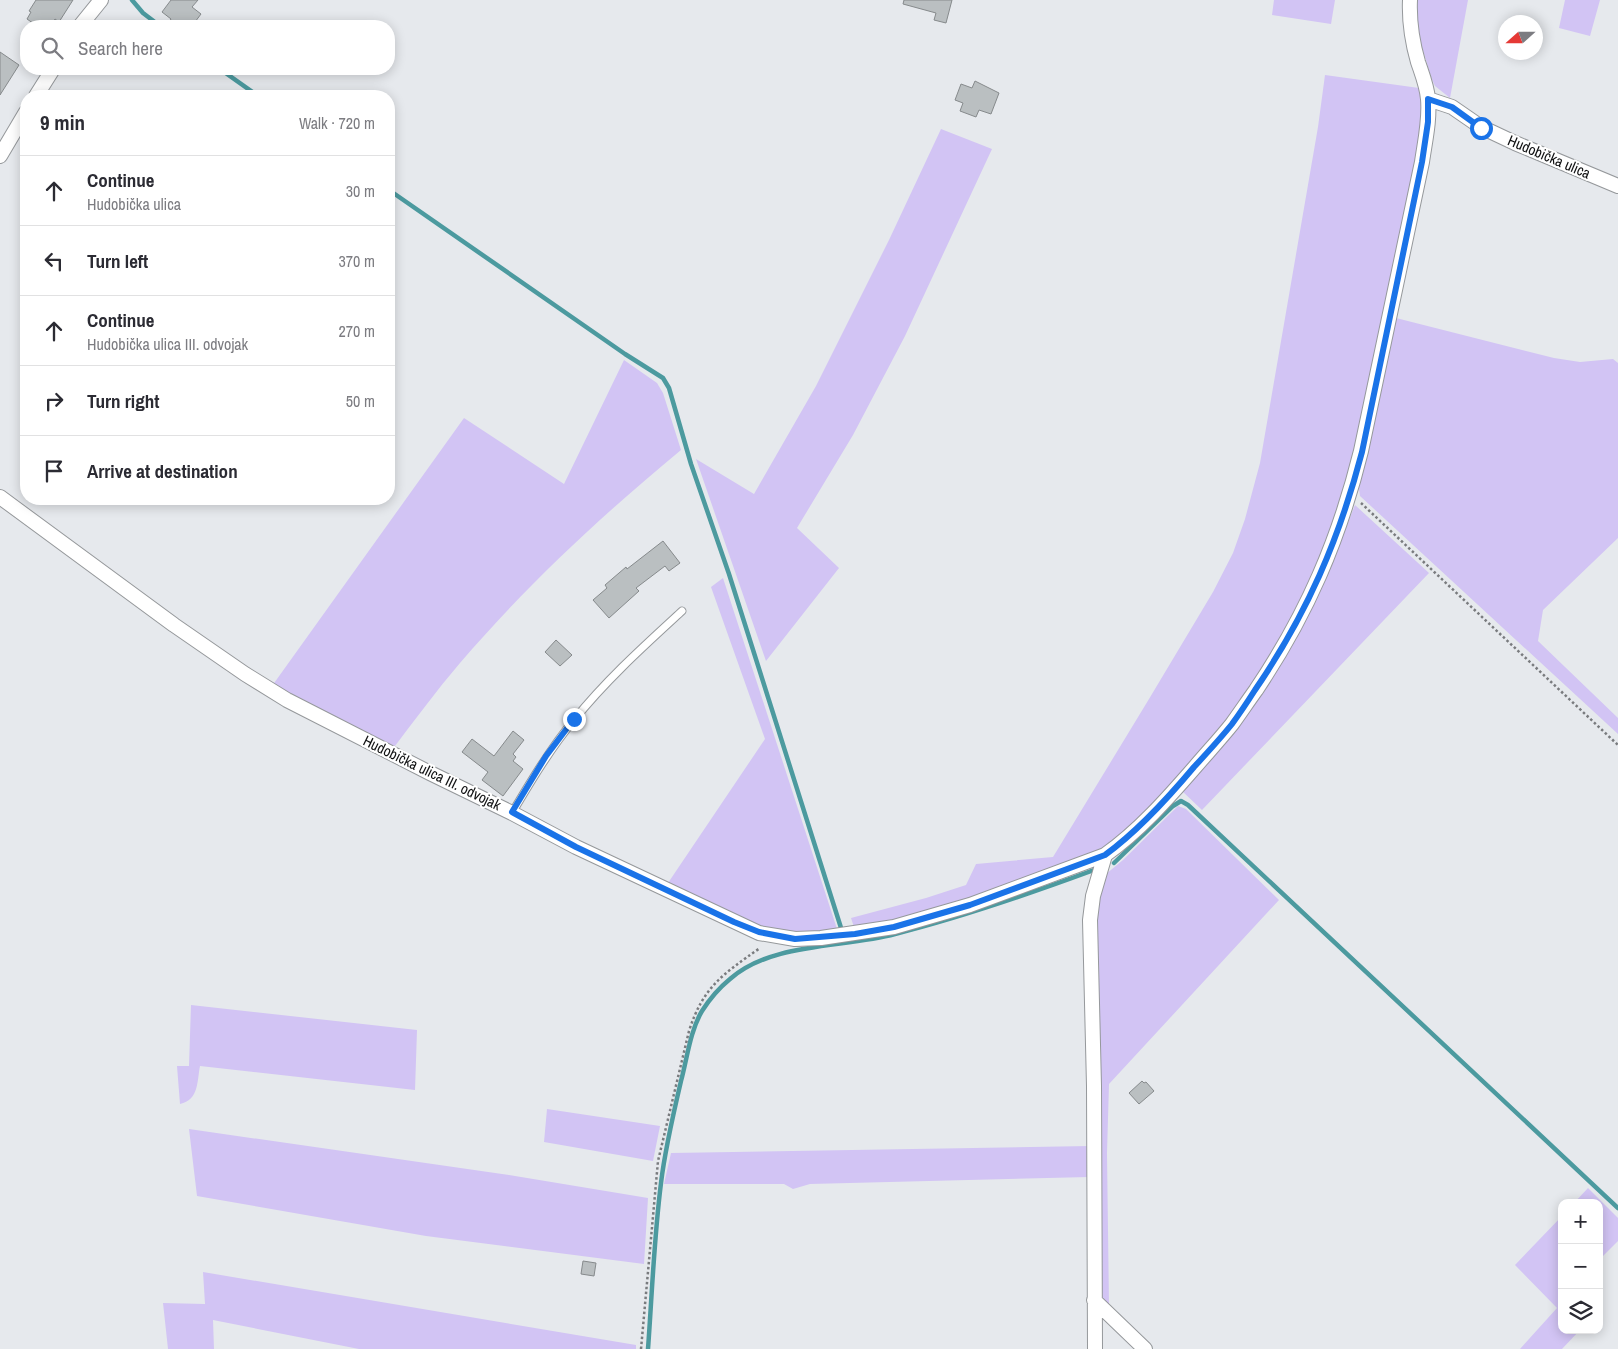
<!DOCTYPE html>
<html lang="en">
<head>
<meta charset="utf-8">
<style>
	body { margin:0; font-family:"Archivo Narrow",sans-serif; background:#f7f7f7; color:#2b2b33 }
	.controls { position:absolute; right:15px; bottom:15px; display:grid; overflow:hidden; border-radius:10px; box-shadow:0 2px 12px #0003 }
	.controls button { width:45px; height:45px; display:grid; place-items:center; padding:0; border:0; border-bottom:1px solid #e1e1e2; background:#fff; color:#2b2b33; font:25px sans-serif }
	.compass { position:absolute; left:1498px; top:15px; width:45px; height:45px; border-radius:50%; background:#fff; box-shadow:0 2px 12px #0003; rotate:249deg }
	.stop { position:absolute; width:15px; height:15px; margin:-11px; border:4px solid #1a73e8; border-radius:50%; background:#fff }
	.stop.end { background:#1a73e8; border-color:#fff; box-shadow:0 1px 5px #0008 }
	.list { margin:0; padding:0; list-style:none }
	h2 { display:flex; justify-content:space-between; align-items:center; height:65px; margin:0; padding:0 20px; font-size:21px }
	h2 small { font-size:16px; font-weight:400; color:#7c7c81 }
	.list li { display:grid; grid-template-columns:32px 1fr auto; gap:15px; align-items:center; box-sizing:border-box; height:70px; padding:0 20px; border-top:1px solid #e1e1e2 }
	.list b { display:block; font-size:19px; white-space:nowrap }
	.list p { margin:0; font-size:16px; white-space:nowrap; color:#7c7c81 }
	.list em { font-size:16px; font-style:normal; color:#7c7c81 }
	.icon { flex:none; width:28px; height:28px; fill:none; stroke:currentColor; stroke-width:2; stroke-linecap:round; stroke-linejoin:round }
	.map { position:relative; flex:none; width:1618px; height:1349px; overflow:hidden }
	.search { position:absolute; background:#fff; box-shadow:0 2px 12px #0003; left:20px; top:20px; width:375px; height:55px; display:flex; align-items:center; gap:12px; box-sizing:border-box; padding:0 18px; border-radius:20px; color:#7c7c81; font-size:19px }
	.panel { position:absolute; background:#fff; box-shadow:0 2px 12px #0003; left:20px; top:90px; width:375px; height:415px; border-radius:20px }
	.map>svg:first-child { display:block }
	.green { fill:#d2c4f4 }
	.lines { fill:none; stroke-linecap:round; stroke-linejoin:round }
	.stream { stroke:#4c9a9f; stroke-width:4.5 }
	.building { fill:#babfc1; stroke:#868a8c }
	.service-casing { stroke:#95989b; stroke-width:9 }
	.minor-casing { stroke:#95989b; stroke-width:16 }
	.path { stroke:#797b7e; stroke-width:2.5; stroke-dasharray:2.5 2.5; stroke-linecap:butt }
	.service { stroke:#fff; stroke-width:7 }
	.minor { stroke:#fff; stroke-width:14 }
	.route { stroke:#1a73e8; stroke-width:6 }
	.labels { text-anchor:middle; stroke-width:4; stroke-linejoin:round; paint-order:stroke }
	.street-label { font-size:15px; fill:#0f1011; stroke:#fff }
</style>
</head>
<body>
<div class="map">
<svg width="1618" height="1349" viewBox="0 0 1618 1349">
	<rect width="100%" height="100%" fill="#e6e9ed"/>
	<!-- green -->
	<path class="green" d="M 1274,0 L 1335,0 L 1331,24 L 1272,15 Z
		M 1416,0 L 1468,0 L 1450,98 L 1435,86 L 1431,77 L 1420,40 L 1416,18 Z
		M 1565,0 L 1600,0 L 1590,36 L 1559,28 Z
		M 1325,75 L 1419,88 C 1423,107 1423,125 1421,145 L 1356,450 L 1326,552 L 1275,654 L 1229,721 L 1174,783 L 1118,838 L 1103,851 L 973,899 L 855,930 L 851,918 L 926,898 L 966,885 L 976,864 L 1053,857 L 1149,699 L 1213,592 L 1233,553 L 1245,519 L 1260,463 L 1318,127 Z
		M 941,129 L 992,149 L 905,336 L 853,435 L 797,528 L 839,568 L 766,661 L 696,459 L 754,494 L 816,386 L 889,240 Z
		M 1396,318 L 1554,358 L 1580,362 L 1613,359 L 1618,363 L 1618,538 L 1543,610 L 1538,641 L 1618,718 L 1618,734 L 1360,496 L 1359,489 L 1359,482 Z
		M 624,360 L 657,383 L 663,393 L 681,450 C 600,517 528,584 460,663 C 436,691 414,721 392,750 L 272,686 L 464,418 L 564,484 Z
		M 1355,505 L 1429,573 L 1202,810 L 1182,791 L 1235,727 L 1337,550 Z
		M 723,578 L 838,932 L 801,934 L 758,927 L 668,883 L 765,739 L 711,587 Z
		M 1178,806 L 1186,809 L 1279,900 L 1109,1084 L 1107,1153 L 1109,1306 L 1101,1298 L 1095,919 L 1099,896 L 1106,874 L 1123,860 Z
		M 191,1005 L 417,1030 L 415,1090 L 200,1066 C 197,1081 199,1100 180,1104 L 177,1066 L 189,1066 Z
		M 547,1109 L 660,1126 L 653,1161 L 544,1142 Z
		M 189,1129 L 509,1175 L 648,1198 L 644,1264 L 426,1236 L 197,1196 Z
		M 1090,1146 L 1089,1177 L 810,1184 L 793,1189 L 784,1184 L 664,1184 L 671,1153 Z
		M 1588,1188 L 1618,1218 L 1618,1241 L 1599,1260 L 1599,1203 L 1574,1203 Z
		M 1562,1216 L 1562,1330 L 1580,1330 L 1562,1349 L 1520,1349 L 1557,1308 L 1515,1265 Z
		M 203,1272 L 636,1345 L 636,1349 L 359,1349 L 213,1320 L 214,1349 L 168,1349 L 163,1303 L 205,1304 Z"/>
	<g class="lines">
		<!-- stream -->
		<path class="stream" d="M 132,0 L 143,13 L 160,26
			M 220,69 L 258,96
			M 389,190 L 625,354 L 663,378 L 669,388 L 691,464 L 729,574 L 842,931
			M 1114,863 L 1173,806 L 1181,801 L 1188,805 L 1618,1208
			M 648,1349 C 652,1294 654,1238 661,1183 C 665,1149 673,1115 681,1081 C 687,1059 690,1031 702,1011 C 709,1000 719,988 730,979 C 772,942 843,948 895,934 C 963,917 1029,894 1094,870"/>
	</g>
	<!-- building -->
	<path class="building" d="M 36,0 L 73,0 L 59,22 L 55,19 L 50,26 L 37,26 L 27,19 L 31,12 L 29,11 Z
		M 171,0 L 198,0 L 192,7 L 201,14 L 192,26 L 175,26 L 169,22 L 171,19 L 162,12 Z
		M 904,0 L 952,0 L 946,23 L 934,20 L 936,13 L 903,4 Z
		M 0,52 L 19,65 L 0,95 Z
		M 975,81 L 999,93 L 991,114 L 979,110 L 976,117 L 960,111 L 963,103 L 955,100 L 961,84 L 972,88 Z
		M 663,541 L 680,563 L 669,571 L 665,566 L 636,588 L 639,591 L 609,618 L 593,600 L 607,588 L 605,585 L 626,567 L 627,569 Z
		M 556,640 L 572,655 L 560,666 L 545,652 Z
		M 513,731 L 524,740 L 513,754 L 516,757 L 513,761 L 523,769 L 503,796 L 482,780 L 488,772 L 462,752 L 472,739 L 494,756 Z
		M 1142,1081 L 1144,1083 L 1146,1082 L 1154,1091 L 1139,1104 L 1129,1093 Z
		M 583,1261 L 596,1263 L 594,1276 L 581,1274 Z"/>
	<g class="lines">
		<!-- service casing -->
		<g class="service-casing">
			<path id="service" d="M 512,813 C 531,781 550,749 574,720 C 606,680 645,645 682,611"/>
		</g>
		<!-- minor casing -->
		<g class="minor-casing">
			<path id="minor" d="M 80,26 L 101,0
				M 36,96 L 53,69
				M 1428,99 L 1452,107 L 1481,127 L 1515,143 L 1618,186
				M 0,156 L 26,112
				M 0,497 L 174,625 L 245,674 L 287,700 L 430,773 L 512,813 L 576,847 L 759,933 L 795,939 L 821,938 L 894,927 L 970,905 L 1105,855 C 1139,831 1168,798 1195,767 C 1207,753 1220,739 1232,724 C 1240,713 1248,701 1256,690 C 1307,614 1339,540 1361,451 L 1422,162 C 1425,141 1430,120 1428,99 C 1427,86 1422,74 1418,62 C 1412,41 1409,22 1410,0
				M 1094,1300 L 1145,1349
				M 1095,1349 L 1094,1086 L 1090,920 L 1093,896 L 1105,855"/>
		</g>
		<!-- path -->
		<path class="path" d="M 1361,503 L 1618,745
			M 641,1349 L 658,1161 L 689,1031 C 703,987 723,974 760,948"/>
		<!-- service -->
		<use href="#service" class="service"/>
		<!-- minor -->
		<use href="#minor" class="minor"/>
	</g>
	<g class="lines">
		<!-- route -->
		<path class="route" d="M 574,719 L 546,756 L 512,812 L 576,847 L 734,922 L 759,932 L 795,939 L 855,934 L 894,927 L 970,905 L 1105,855 C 1138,831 1168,798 1194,767 C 1207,753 1220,739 1232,724 C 1240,713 1248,701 1255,690 C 1307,614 1339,540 1362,452 L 1422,162 L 1428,122 L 1428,99 L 1452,107 L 1481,128"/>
	</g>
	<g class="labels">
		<!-- street labels -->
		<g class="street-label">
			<text transform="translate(1549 157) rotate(23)" y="5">Hudobička ulica</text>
			<text transform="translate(432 773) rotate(26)" y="5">Hudobička ulica III. odvojak</text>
		</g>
	</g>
</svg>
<div class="controls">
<button>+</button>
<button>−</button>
<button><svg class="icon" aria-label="layers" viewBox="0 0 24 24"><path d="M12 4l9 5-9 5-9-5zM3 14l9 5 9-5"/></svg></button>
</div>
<svg class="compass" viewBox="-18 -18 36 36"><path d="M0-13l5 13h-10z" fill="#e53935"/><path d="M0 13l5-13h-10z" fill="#7c7c81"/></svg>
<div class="stop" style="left:1481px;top:128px"></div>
<div class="stop end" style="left:574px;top:719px"></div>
<div class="search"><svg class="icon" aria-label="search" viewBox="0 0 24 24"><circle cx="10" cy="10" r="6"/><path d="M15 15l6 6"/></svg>Search here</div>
<section class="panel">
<h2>9 min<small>Walk · 720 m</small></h2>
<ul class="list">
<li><svg class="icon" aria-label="ahead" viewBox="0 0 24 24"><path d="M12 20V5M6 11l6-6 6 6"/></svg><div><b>Continue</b><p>Hudobička ulica</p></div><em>30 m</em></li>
<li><svg class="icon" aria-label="left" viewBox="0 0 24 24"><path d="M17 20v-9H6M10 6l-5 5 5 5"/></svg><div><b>Turn left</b></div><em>370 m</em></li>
<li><svg class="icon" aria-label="ahead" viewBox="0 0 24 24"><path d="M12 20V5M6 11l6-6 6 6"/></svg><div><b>Continue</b><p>Hudobička ulica III. odvojak</p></div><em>270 m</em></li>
<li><svg class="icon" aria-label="right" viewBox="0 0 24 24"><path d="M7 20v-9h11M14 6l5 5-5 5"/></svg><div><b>Turn right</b></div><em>50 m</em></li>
<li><svg class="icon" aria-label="arrive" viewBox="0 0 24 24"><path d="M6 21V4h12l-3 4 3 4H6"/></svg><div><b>Arrive at destination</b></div></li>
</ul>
</section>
</div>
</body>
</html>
